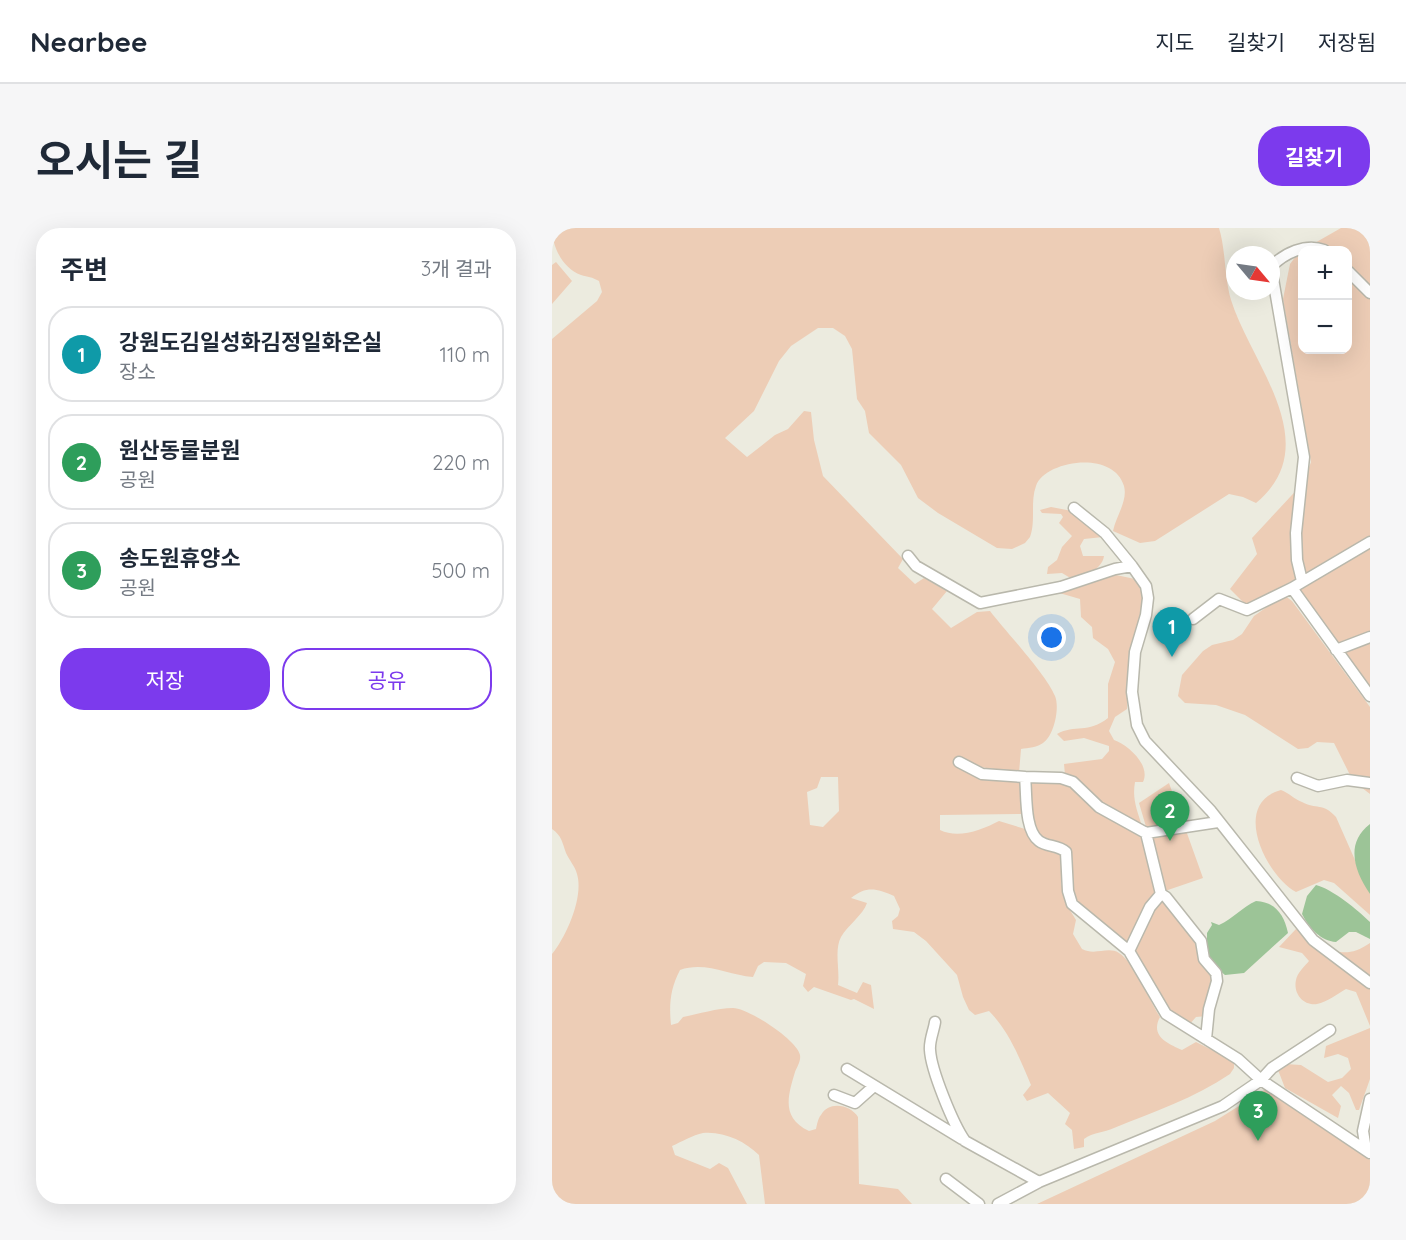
<!DOCTYPE html>
<html lang="ko">
<head>
<meta charset="utf-8">
<style>
	body { margin:0; font-family:Quicksand,"Noto Sans KR",sans-serif; background:#f6f6f7; color:#1f2937 }
	.controls { position:absolute; right:18px; top:18px; display:grid; overflow:hidden; border-radius:12px; box-shadow:0 6px 24px #0002 }
	.controls button { width:54px; height:54px; display:grid; place-items:center; padding:0; border:0; border-bottom:2px solid #e0e1e3; background:#fff; color:#1f2937; font:30px sans-serif }
	.compass { position:absolute; left:674px; top:18px; width:54px; height:54px; border-radius:50%; background:#fff; box-shadow:0 6px 24px #0002; rotate:119deg }
	.you { position:absolute; left:500px; top:410px; width:21px; height:21px; margin:-15px; border:4px solid #fff; border-radius:50%; background:#1a73e8; box-shadow:0 0 0 9px #1a73e833 }
	.badge { display:grid; place-items:center; width:39px; height:39px; border-radius:50%; background:#7c3aed; color:#fff; font-size:20px; font-weight:700 }
	.pin { position:absolute; translate:-50% -50px; filter:drop-shadow(0 2px 3px #0008) }
	.pin::after { content:''; position:absolute; top:32px; width:21px; height:18px; background:inherit; clip-path:polygon(0 0,100% 0,50% 100%) }
	.list { margin:0; padding:0; list-style:none }
	h2 { display:flex; justify-content:space-between; align-items:center; height:78px; margin:0; padding:0 24px; font-size:26px }
	h2 small { font-size:20px; font-weight:400; color:#747a83 }
	.list li { display:grid; grid-template-columns:39px 1fr auto; gap:18px; align-items:center; box-sizing:border-box; height:96px; margin:0 12px 12px; padding:0 12px; border:2px solid #e0e1e3; border-radius:24px }
	.list b { display:block; font-size:22px; white-space:nowrap }
	.list p { margin:0; font-size:20px; white-space:nowrap; color:#747a83 }
	.list em { font-size:20px; font-style:normal; color:#747a83 }
	.actions { display:flex; gap:12px; padding:18px 24px }
	.actions a { flex:1; padding:14px 0; border:2px solid #7c3aed; border-radius:24px; text-align:center; font-size:21px; color:#7c3aed }
	.actions .main { background:#7c3aed; color:#fff }
	.map { position:relative; flex:none; width:818px; height:976px; overflow:hidden; border-radius:24px }
	header { display:flex; align-items:center; gap:36px; box-sizing:border-box; height:84px; padding:0 30px; background:#fff; border-bottom:2px solid #e0e1e3 }
	header strong { font-size:28px }
	nav { display:flex; gap:33px; margin-inline-start:auto; font-size:21px }
	.intro { display:flex; align-items:center; justify-content:space-between; box-sizing:border-box; height:144px; padding:0 36px }
	h1 { margin:0; font-size:42px }
	.button { padding:15px 27px; border-radius:24px; background:#7c3aed; color:#fff; font-size:21px; font-weight:700 }
	main { display:flex; gap:36px; padding:0 36px }
	aside { flex:1; background:#fff; border-radius:24px; box-shadow:0 6px 24px #0002 }
	.map>svg:first-child { display:block }
	.green { fill:#edcdb6; fill-rule:evenodd }
	.water { fill:#9cc497 }
	.lines { fill:none; stroke-linecap:round; stroke-linejoin:round }
	.minor-casing { stroke:#b9b8ac; stroke-width:13 }
	.minor { stroke:#fff; stroke-width:10 }
</style>
</head>
<body>
<header>
<strong>Nearbee</strong>
<nav><a>지도</a><a>길찾기</a><a>저장됨</a></nav>
</header>
<div class="intro"><h1>오시는 길</h1><a class="button">길찾기</a></div>
<main>
<aside>
<h2>주변<small>3개 결과</small></h2>
<ul class="list">
<li><span class="badge" style="background:#0f9aa8">1</span><div><b>강원도김일성화김정일화온실</b><p>장소</p></div><em>110 m</em></li>
<li><span class="badge" style="background:#2e9e5b">2</span><div><b>원산동물분원</b><p>공원</p></div><em>220 m</em></li>
<li><span class="badge" style="background:#2e9e5b">3</span><div><b>송도원휴양소</b><p>공원</p></div><em>500 m</em></li>
</ul>
<div class="actions"><a class="main">저장</a><a>공유</a></div>
</aside>
<div class="map">
<svg width="818" height="976" viewBox="0 0 818 976">
	<rect width="100%" height="100%" fill="#ecebdf"/>
	<!-- green -->
	<path class="green" d="M 0,0 L 667,0 C 674,23 672,48 679,72 C 699,136 775,216 704,275 L 691,269 L 677,266 L 603,313 L 588,315 L 561,303 C 564,288 576,273 572,258 C 561,221 492,233 484,258 C 478,274 484,293 478,309 L 473,315 L 460,321 L 445,320 L 386,285 L 366,270 L 349,237 L 317,205 L 313,183 L 305,171 L 300,121 L 293,108 L 281,100 L 266,100 L 239,118 L 227,133 L 202,183 L 173,210 L 195,229 L 223,207 L 236,201 L 252,183 L 259,184 L 262,212 L 271,248 L 351,331 L 346,340 L 363,356 L 372,350 L 395,363 L 380,381 L 399,400 L 425,384 L 438,383 C 454,404 494,446 503,468 C 508,480 502,508 491,515 C 486,519 476,520 469,521 L 467,545 L 402,535 L 468,551 L 470,586 L 388,587 L 388,602 C 406,611 430,602 447,593 L 473,601 L 486,619 L 508,627 L 511,634 L 509,655 L 516,679 L 524,692 L 521,706 L 530,721 C 543,728 556,718 567,725 C 582,734 597,772 608,789 C 598,808 615,815 630,822 L 644,814 L 682,833 L 682,840 L 678,846 C 643,870 601,884 562,900 C 552,905 541,904 532,911 L 532,919 L 522,921 L 520,902 L 513,896 L 518,885 L 496,865 L 475,873 L 471,867 L 479,857 C 468,831 457,803 437,783 L 423,787 L 417,782 L 411,769 L 405,747 L 374,713 L 362,704 L 341,701 L 340,693 L 346,688 L 348,681 L 342,668 C 324,660 314,658 299,670 L 315,675 C 311,687 296,697 289,709 C 282,722 288,742 286,757 L 305,765 L 311,754 L 319,757 L 322,781 L 302,771 L 299,772 L 262,759 L 256,764 L 251,758 L 254,746 L 234,735 L 212,734 L 206,738 L 201,749 C 176,747 153,733 128,742 C 118,761 117,777 119,797 L 126,795 L 131,789 C 147,786 165,780 181,780 C 196,780 245,812 248,827 C 249,833 245,839 243,844 C 235,870 230,890 257,903 L 264,901 C 265,897 266,890 269,887 C 277,872 299,877 306,889 L 307,956 L 346,961 L 360,976 L 213,976 L 207,927 C 193,913 171,903 151,905 C 141,907 129,914 120,918 L 123,927 L 158,941 L 167,935 L 176,940 L 195,976 L 0,976 L 0,726 C 14,709 32,669 25,646 C 23,638 17,632 14,625 C 10,614 10,608 0,601 L 0,111 L 45,73 L 50,64 L 47,53 C 40,49 36,49 29,47 C 10,40 0,18 0,0 ZM 269,549 L 286,549 L 287,583 L 271,599 L 258,597 L 255,564 L 265,560 Z
		M 789,0 L 818,0 L 818,459 L 758,382 L 740,353 L 696,379 L 678,361 L 705,326 L 700,310 L 752,254 L 759,234 L 731,71 L 738,36 L 747,24 ZM 750,22 L 796,22 L 796,122 L 750,122 Z
		M 4,34 L 20,53 L 0,76 L 0,37 Z
		M 499,279 L 520,283 L 551,309 L 532,311 L 528,318 L 531,328 L 552,328 C 550,342 532,348 520,351 L 510,345 L 495,346 L 496,339 L 505,332 L 510,319 L 520,308 L 507,295 L 511,289 L 509,286 L 490,285 L 488,282 Z
		M 564,347 L 583,351 L 588,357 L 593,371 L 577,437 L 575,481 L 563,489 L 557,503 L 562,512 C 576,517 599,537 591,554 L 583,554 C 580,571 585,582 590,598 L 549,577 L 513,547 L 512,536 L 550,531 L 557,523 L 557,518 L 532,510 L 512,513 L 505,506 C 523,496 536,506 556,490 L 556,456 L 563,434 L 556,421 L 541,410 L 540,399 L 529,389 L 528,371 L 504,364 Z
		M 732,367 L 740,373 L 818,479 L 818,566 L 801,553 L 782,515 L 765,514 L 756,520 L 746,521 L 693,487 L 664,477 L 633,475 L 626,468 L 630,447 L 651,423 L 660,417 L 681,412 L 690,406 L 702,388 Z
		M 478,552 L 511,552 L 590,608 L 606,663 L 576,716 L 520,671 L 518,628 C 476,604 479,599 478,552 Z
		M 617,555 L 651,650 L 613,663 L 587,575 Z
		M 729,562 C 737,565 742,571 750,574 C 764,582 771,574 784,589 L 818,666 L 818,687 L 782,655 L 772,652 L 744,664 C 713,647 679,575 729,562 Z
		M 611,673 L 648,714 L 661,744 L 655,788 L 644,789 L 636,798 L 615,783 L 582,720 L 606,674 Z
		M 744,701 C 773,715 786,737 818,715 L 818,798 L 804,764 L 794,761 C 785,766 775,774 765,776 C 751,778 741,765 744,752 C 745,745 753,738 757,733 L 750,725 L 727,719 Z
		M 818,800 L 818,851 L 807,882 L 804,882 L 797,865 L 789,858 L 780,867 L 789,878 L 786,890 L 733,860 L 726,842 L 733,836 L 749,837 L 776,854 L 790,850 L 799,841 L 796,830 L 786,826 L 772,830 L 774,818 Z
		M 714,861 L 818,932 L 818,976 L 485,976 L 663,893 Z"/>
	<!-- water -->
	<path class="water" d="M 818,596 L 818,666 C 802,643 793,615 818,596 Z
		M 764,657 C 780,661 806,682 818,694 L 818,711 L 804,704 L 797,704 L 784,714 C 769,713 757,700 750,686 L 755,668 Z
		M 704,673 C 723,674 732,686 736,705 L 692,745 L 673,747 L 655,732 L 655,705 L 660,697 L 659,694 L 667,697 C 681,691 690,679 704,673 Z"/>
	<g class="lines">
		<!-- minor casing -->
		<g class="minor-casing">
			<path id="minor" d="M 796,43 L 818,65
				M 522,280 L 553,305 L 580,338
				M 356,328 L 364,338 L 428,375 L 509,359 L 563,341 L 580,338 L 594,358 L 596,370 L 594,387 L 583,424 L 580,464 L 585,497 L 593,513 L 659,583 L 761,712 L 818,755
				M 750,353 L 745,332 L 744,305 L 752,229 L 719,39 C 732,25 754,15 772,22
				M 740,360 L 818,468
				M 641,391 L 667,371 L 695,382 L 740,360 L 818,314
				M 784,422 L 818,409
				M 407,534 L 430,546 L 473,549
				M 745,550 L 766,558 L 795,552 L 818,555
				M 666,594 L 594,605 L 547,579 L 521,554 L 509,550 L 473,549 C 475,566 472,602 487,613 C 495,619 506,617 514,624 L 516,663 L 520,676 L 577,723 L 614,786 L 686,831 L 709,852 L 818,925
				M 609,666 L 614,669 L 649,713 L 652,731 L 664,745 L 665,753 L 657,781 L 654,811
				M 577,723 L 598,679 L 609,666 L 594,605
				M 383,794 C 382,802 377,813 378,822 C 379,842 401,896 413,913 L 487,954
				M 295,841 L 410,911
				M 282,867 L 303,875 L 321,859
				M 814,922 L 811,903 L 818,871
				M 394,951 L 427,976
				M 446,976 L 487,954 L 671,878 L 709,852 L 720,840 L 778,802"/>
		</g>
		<!-- minor -->
		<use href="#minor" class="minor"/>
	</g>
</svg>
<div class="controls">
<button>+</button>
<button>−</button>
</div>
<svg class="compass" viewBox="-18 -18 36 36"><path d="M0-13l5 13h-10z" fill="#e53935"/><path d="M0 13l5-13h-10z" fill="#747a83"/></svg>
<div class="you"></div>
<div class="pin badge" style="left:620px;top:429px;background:#0f9aa8">1</div>
<div class="pin badge" style="left:618px;top:613px;background:#2e9e5b">2</div>
<div class="pin badge" style="left:706px;top:913px;background:#2e9e5b">3</div>
</div>
</main>
</body>
</html>
